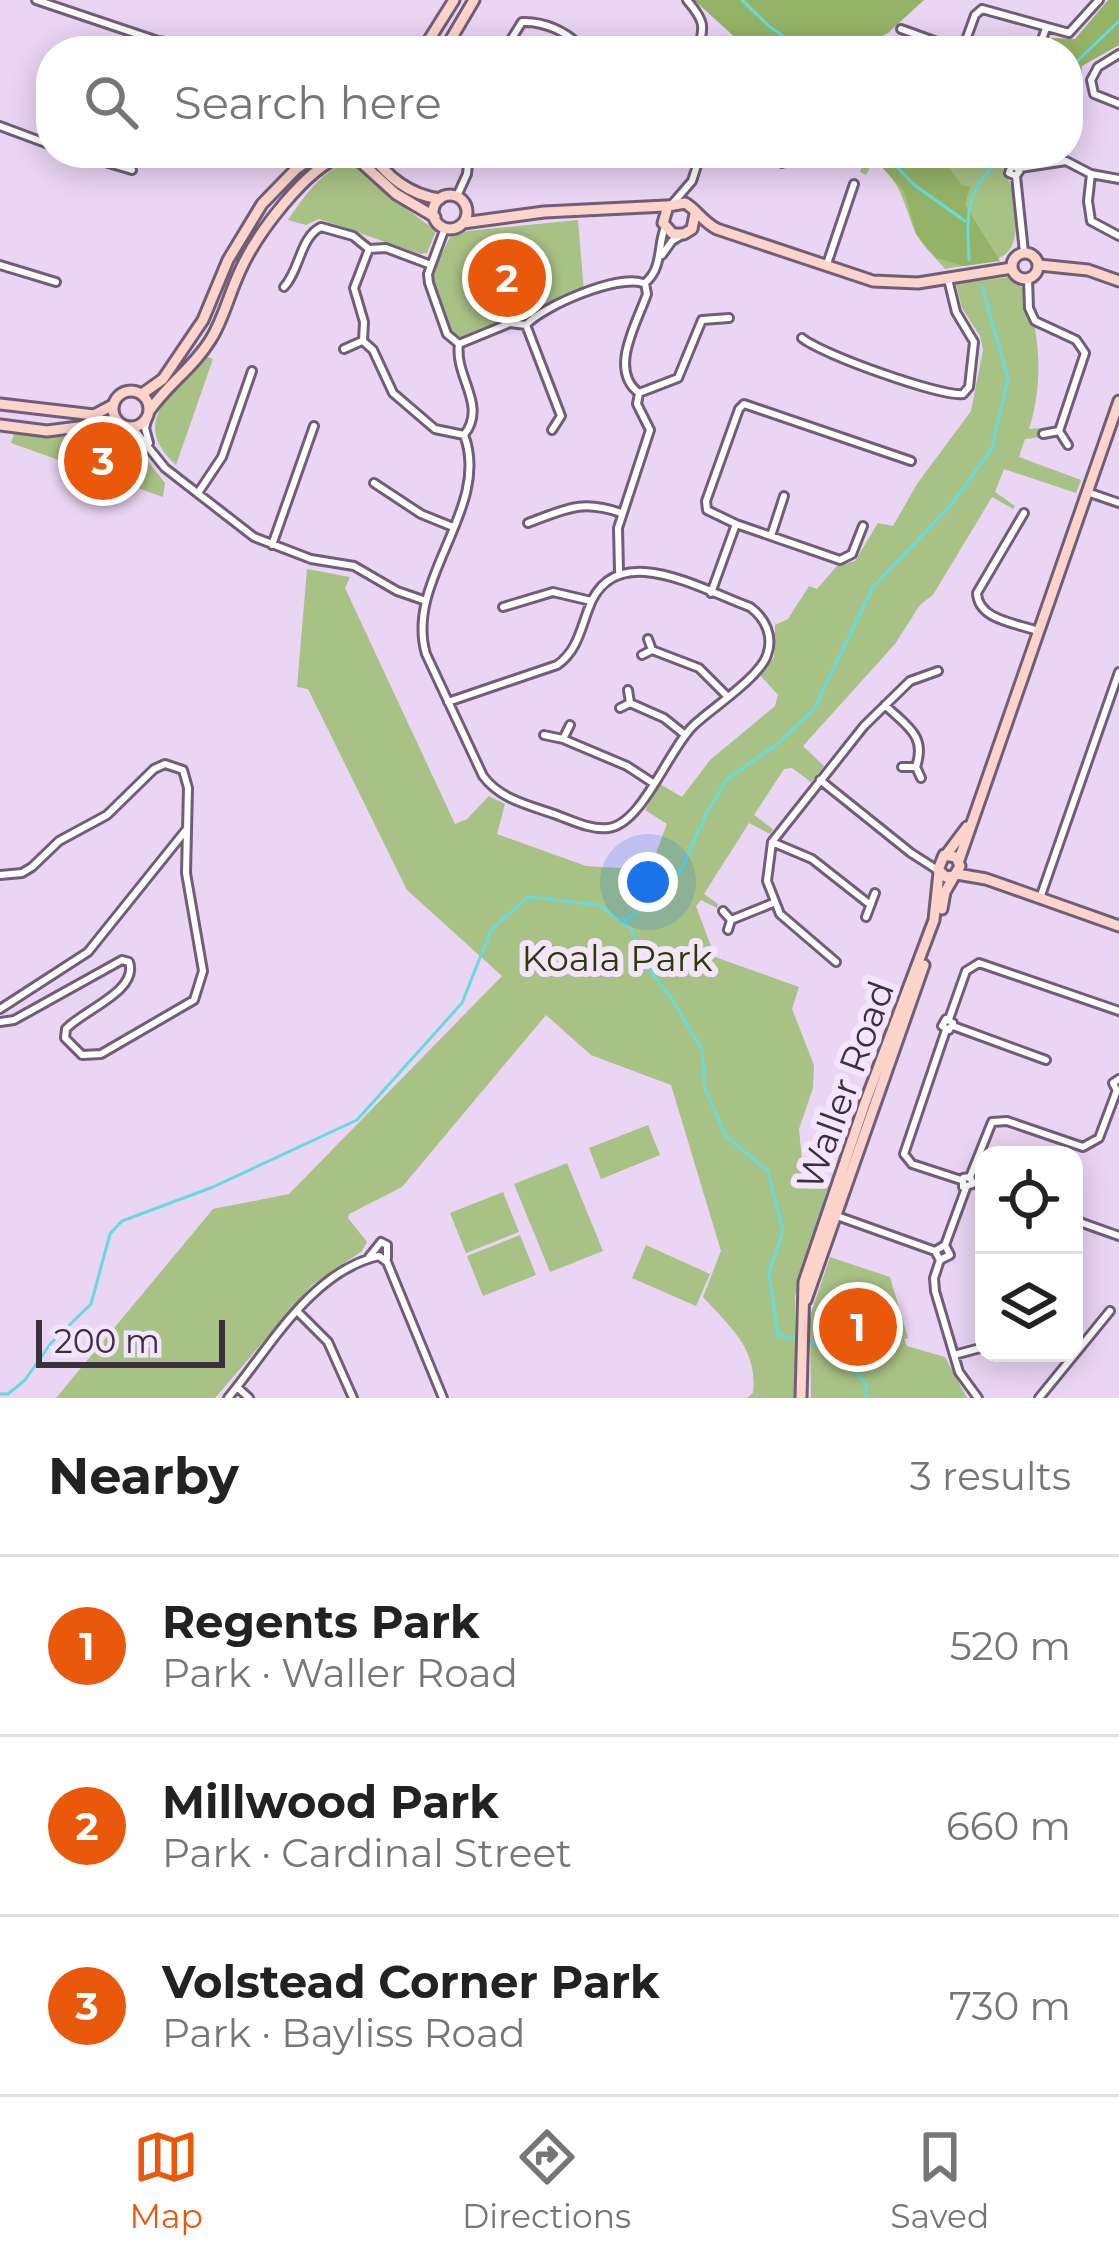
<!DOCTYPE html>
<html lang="en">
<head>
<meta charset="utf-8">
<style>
	body { margin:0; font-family:Montserrat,sans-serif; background:#f6f6f6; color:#222 }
	.controls { position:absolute; right:36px; bottom:36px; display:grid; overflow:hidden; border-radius:24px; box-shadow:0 6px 30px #0003 }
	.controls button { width:108px; height:108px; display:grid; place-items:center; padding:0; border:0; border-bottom:3px solid #e0e0e0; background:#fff; color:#222; font:60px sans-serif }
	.scale { position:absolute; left:36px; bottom:30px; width:189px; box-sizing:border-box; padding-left:12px; border:6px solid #39313d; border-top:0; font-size:33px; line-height:42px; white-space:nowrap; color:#39313d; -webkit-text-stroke:9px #f5e4fd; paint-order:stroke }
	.you { position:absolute; left:648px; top:882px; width:42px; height:42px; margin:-30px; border:9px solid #fff; border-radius:50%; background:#1a73e8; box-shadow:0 0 0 18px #1a73e833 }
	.badge { display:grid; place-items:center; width:78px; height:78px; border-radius:50%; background:#ea580c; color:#fff; font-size:39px; font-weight:700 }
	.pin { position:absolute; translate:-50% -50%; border:6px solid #fff; box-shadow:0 3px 12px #0006 }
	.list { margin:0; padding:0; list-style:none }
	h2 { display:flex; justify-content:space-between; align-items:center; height:156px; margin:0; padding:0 48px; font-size:51px }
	h2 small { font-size:39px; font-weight:400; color:#767676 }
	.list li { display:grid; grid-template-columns:78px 1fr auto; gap:36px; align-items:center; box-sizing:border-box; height:180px; padding:0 48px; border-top:3px solid #e0e0e0 }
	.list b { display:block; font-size:45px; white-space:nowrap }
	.list p { margin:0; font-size:39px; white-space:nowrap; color:#767676 }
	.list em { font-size:39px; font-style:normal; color:#767676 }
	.icon { flex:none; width:66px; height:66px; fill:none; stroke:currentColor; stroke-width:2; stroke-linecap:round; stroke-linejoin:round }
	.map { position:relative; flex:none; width:1119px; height:1398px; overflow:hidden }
	.search { position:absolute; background:#fff; box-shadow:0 6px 30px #0003; left:36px; right:36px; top:36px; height:132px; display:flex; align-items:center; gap:30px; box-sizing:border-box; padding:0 42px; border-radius:48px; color:#767676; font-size:45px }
	.sheet { height:696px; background:#fff }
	nav { display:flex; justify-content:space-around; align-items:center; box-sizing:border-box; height:168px; border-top:3px solid #e0e0e0; background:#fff; font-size:33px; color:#767676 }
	nav a { display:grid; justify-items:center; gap:6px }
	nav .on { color:#ea580c }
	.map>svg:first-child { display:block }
	.green { fill:#a8c184 }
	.forest { fill:#95b367 }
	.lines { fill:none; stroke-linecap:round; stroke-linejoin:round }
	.stream { stroke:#65dbde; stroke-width:3 }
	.street-casing { stroke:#705e78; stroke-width:12 }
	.secondary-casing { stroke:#705e78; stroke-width:15 }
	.street { stroke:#fff; stroke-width:6 }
	.secondary { stroke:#fdd4ca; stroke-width:9 }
	.labels { text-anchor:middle; stroke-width:12; stroke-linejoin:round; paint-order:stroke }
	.park-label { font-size:36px; fill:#2b3d03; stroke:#f5e4fd }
	.street-label { font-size:36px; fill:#39313d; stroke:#f5e4fd }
</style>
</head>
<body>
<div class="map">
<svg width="1119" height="1398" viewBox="0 0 1119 1398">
	<rect width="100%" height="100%" fill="#ead5f4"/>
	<!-- green -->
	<path class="green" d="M 867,153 L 950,153 L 972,167 L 987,153 L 1000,153 L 1007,159 L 1005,175 C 1014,187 1014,198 1015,212 C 1021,268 990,260 945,269 C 935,257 920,244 914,229 C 900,194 904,189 875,160 L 866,175 L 860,172 Z
		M 348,162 L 362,169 L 382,190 L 436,231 L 427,253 L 420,254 L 319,219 L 306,225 L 288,220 C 304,197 321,171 348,162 Z
		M 578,220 L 584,292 L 535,310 L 525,321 L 508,321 L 463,338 L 450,332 L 431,276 L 450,237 L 467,231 Z
		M 1009,277 L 1025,290 C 1026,306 1032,315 1035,329 C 1041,361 1039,399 1029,429 L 1042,428 L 1043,437 L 1025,439 L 1019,457 L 1081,480 L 1076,493 L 1004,469 L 995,492 L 1015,506 L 1013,509 L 992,497 L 933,595 L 920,605 L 895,644 L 803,746 L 824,766 L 811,782 L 792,768 L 784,769 L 754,815 L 773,829 L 770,834 L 749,823 L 704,894 L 718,904 L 717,908 L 701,900 L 696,906 L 715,957 L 799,987 L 792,1009 L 814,1065 L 813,1088 L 799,1129 L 803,1171 L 830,1181 L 795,1296 L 796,1398 L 747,1398 L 753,1393 C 758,1349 731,1328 703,1297 L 721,1251 L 671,1085 L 591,1055 L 546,1015 L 402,1187 L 349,1214 L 348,1218 L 367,1242 L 362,1251 L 312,1285 L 215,1398 L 56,1398 L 213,1209 L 289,1194 L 502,976 L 407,890 L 308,689 L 297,687 L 307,569 L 350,577 L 345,588 L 455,824 L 467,819 L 489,796 L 505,804 L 497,834 L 586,866 L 620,868 L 656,853 L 667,824 L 645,810 L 660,784 L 682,797 L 710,760 L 775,706 L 778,695 L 760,675 L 774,657 L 775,625 L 788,619 L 809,586 L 817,589 L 837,566 L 855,561 L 878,523 L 893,526 L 917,484 L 971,411 L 983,350 L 980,336 L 962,308 L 956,284 Z
		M 205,356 L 213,359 L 176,465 C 126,420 178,391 205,356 Z
		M 117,429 L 126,433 L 165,483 L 163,497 L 11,443 L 14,434 L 67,437 Z
		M 648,1125 L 660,1155 L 601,1179 L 589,1148 Z
		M 567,1163 L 603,1251 L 550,1272 L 514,1184 Z
		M 503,1192 L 519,1232 L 466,1253 L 450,1213 Z
		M 520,1235 L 536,1275 L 483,1296 L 467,1256 Z
		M 646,1245 L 710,1274 L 696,1306 L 632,1278 Z
		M 830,1257 L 890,1277 L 908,1338 L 904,1339 L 907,1346 L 945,1357 L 967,1398 L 811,1398 L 810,1316 Z"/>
	<!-- forest -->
	<path class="forest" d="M 694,0 L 924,0 L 888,33 L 876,39 L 872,51 L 750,51 Z
		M 1108,0 L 1119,0 L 1119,45 L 1082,66 L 1079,98 L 1068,124 L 1068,51 L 1046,51 L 1052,38 L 1075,39 Z
		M 869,153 L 938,153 L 962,185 L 970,187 L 965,205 L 1000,261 L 964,266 L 936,258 L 916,234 L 904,191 Z"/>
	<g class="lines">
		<!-- stream -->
		<path class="stream" d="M 742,0 L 770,27 L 805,51
			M 1068,81 L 1072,66 L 1119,21
			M 884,153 L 913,184 L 965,221
			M 969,260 C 967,214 964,194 999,160
			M 623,921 L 646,907 L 682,868 L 706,814 L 727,779 L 775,746 L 814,709 L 873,587 L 951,505 L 992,448 L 1008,378 L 982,287
			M 808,1342 L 832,1348 L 866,1384 L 866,1398
			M 0,1394 L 8,1394 L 25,1380 L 51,1343 L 91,1304 L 110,1234 L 122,1221 L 213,1187 L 357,1120 L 462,1003 L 491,930 L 528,897 L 599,905 L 631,928 L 648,968 L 672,999 L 702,1050 L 705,1089 L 726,1136 L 768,1171 L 783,1231 L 769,1273 L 778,1335 L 799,1340"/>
		<!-- street casing -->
		<g class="street-casing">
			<path id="street" d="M 36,0 L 158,41 L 238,51
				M 687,0 C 704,20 706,26 697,51
				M 901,29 L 962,51
				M 504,51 L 522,22 C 543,21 566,31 580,46 L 595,44 L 615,51
				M 962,51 L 975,15 L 982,9 L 1069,33 L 1099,0
				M 1038,51 L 1046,28
				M 1119,54 L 1098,67 L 1091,80 L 1094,94 L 1119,104
				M 0,126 L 51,145
				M 75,153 L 132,170
				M 782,163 L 785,153
				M 1020,168 L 1066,161 L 1091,174 L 1119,179
				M 1091,174 L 1088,201 L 1091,221 L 1119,236
				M 1016,176 L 1009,173 L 1012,165 L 1020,170 L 1016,176 L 1024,252
				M 457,196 L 467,174 L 469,153
				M 673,203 L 692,181 L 701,153
				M 445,228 L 428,274 L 429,283 L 447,334 L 459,344 C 454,377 488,405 464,435 C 492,508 404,580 426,654 L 483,776 C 500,799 528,805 554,814 C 571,820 590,830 608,828 C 642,825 669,748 694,725 C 712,708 760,677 767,655 C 774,636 765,618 750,607 C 700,589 613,536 588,610 C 580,632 576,652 557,665 L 448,702
				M 369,249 L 354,288 L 364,322 L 363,341 L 373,350 L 393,393 L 435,429 L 464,435
				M 662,255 L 672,241 L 682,235
				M 827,264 L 854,184
				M 0,265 L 56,282
				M 1028,279 L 1029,308 L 1035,321 L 1076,340 L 1085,353 L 1059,431
				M 284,287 C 300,270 300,237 321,227 L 353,236 L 369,249 L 386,248 L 431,265
				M 526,325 L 561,416 L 552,430
				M 802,338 C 821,354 941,397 963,394 L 969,387 L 974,342 L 956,312 L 948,279
				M 459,344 L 510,323 L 526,325 C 543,306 618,274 643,283
				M 344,349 L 362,341
				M 639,393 L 678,378 L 702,320 L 729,318
				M 148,417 L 145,428 L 149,443
				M 132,427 L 165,468 L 254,537 L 311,559 L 354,566 L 397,591 L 426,601
				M 1043,434 L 1059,431 L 1068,445
				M 374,483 L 421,514 L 453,527
				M 1087,492 L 1119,503
				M 198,493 L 222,457 L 252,371
				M 1024,513 L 977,593 C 978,620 1016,623 1038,631
				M 528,523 C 566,509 581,499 621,513
				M 736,524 L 840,560 L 852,554 L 863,526
				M 771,536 L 784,496
				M 272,545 L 314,426
				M 619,571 L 618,528 L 650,430 L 637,404 L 639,393 C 608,370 637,323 647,294 L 645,283 C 663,268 657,247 665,227
				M 711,593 L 736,524 L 707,510 L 706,501 L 739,409 L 744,404 L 911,461
				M 503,607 L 553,592 L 591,601
				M 652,650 L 699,668 L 727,696
				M 642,655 L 652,650 L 648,639
				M 630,703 L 664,718 L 684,734
				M 885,705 C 906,726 927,735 916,767
				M 620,708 L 630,703 L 628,690
				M 544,735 L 563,739 L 570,725
				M 563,739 L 627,766 L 653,783
				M 902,767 L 916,767 L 921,778
				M 820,780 L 911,853 L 936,869
				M 772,842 L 812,859 L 868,903
				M 0,875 L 22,873 L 32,867 L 59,841 L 107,815 L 154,769 L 165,764 L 183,770 L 188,788 L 186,873 L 203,971 L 194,1000 L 101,1054 L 82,1055 L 65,1038 L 66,1029 C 83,1010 139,991 129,962 L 122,960 L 14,1020 L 0,1022
				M 1040,898 L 1119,672
				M 723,911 L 731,920 L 728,930
				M 866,917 L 875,893
				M 731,920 L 773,903
				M 836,962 L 780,914 L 767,881 L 772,842 L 864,726 L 910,681 L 938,671
				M 0,1009 L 88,952 L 186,830
				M 946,1019 L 953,1023 L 949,1030 L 942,1026 Z
				M 949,1019 L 966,971 L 979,963 L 1119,1011
				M 953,1026 L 1046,1060
				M 946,1030 L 904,1154 L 912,1164 L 961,1180
				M 1116,1089 L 1113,1083 L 1119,1079
				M 970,1177 L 963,1178 L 963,1187 L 973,1184 L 970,1177 L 992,1122 L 1007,1121 L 1083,1147 L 1099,1138 L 1117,1090
				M 837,1216 L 935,1251
				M 1074,1220 L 1119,1236
				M 945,1245 L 935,1251 L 940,1260 L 950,1255 L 945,1245 L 966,1188
				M 369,1257 L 381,1242 L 387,1245 L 387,1258
				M 940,1260 L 934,1278 L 935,1291 L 959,1372 L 978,1398
				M 298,1312 L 328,1342 L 353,1398
				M 954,1355 L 984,1347
				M 237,1387 L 249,1398
				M 228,1398 C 269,1349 311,1271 379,1256 L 387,1262 L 443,1398
				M 1039,1398 L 1110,1311"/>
		</g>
		<!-- secondary casing -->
		<g class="secondary-casing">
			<path id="secondary" d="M 422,51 L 454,0
				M 444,51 L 474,0
				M 370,153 C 388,177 409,195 440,199
				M 353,155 L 396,194 L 435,217
				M433 212a17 17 0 1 1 34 0a17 17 0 1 1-34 0Z
				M 695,214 L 692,229 L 684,234 L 673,234 L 663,223 L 668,206 L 685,203 C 697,210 703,222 717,229 L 873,281 L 918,283 L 1012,268
				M 463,223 L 544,212 L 666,206
				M1012 266a13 13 0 1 1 26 0a13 13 0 1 1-26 0Z
				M 1039,265 L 1088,270 L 1119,281
				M113 409a18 18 0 1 1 36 0a18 18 0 1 1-36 0Z
				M 142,394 L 163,379 L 203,320 L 228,260 L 262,204 L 296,169 L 319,153
				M 0,404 L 94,415 L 113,405
				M 150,410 C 168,384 194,367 211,339 C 224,318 229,294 240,271 C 256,235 306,167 344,155
				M 0,425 L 47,431 L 118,422
				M 946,855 L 967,827
				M 959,860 L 1119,401
				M 957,874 L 986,879 L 1119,926
				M 942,909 L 945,892 L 960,866 L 956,857 L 944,855 L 938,870 L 946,877 L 954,876
				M 806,1300 L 924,965
				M 801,1398 L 804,1282 L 865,1103 L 934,920 L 939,872"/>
		</g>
		<!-- street -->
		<use href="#street" class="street"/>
		<!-- secondary -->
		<use href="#secondary" class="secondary"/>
	</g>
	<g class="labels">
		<!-- park labels -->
		<g class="park-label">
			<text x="617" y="971">Koala Park</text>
		</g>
		<!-- street labels -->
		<g class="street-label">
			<text transform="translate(845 1085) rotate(-70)" y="13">Waller Road</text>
		</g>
	</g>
</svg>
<div class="controls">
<button><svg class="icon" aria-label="locate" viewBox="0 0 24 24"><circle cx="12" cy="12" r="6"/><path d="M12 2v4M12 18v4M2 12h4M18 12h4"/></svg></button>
<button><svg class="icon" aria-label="layers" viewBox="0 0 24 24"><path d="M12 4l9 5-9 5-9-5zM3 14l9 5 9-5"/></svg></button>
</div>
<div class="scale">200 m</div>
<div class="you"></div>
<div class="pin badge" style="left:858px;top:1327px">1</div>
<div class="pin badge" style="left:507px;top:278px">2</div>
<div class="pin badge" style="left:103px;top:461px">3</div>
<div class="search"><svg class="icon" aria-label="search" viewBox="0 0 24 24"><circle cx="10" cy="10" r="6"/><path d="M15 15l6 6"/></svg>Search here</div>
</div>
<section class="sheet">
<h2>Nearby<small>3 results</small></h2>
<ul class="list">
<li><span class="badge">1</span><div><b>Regents Park</b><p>Park · Waller Road</p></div><em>520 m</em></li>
<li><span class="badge">2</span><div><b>Millwood Park</b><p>Park · Cardinal Street</p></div><em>660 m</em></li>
<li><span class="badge">3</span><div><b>Volstead Corner Park</b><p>Park · Bayliss Road</p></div><em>730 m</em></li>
</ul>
</section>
<nav>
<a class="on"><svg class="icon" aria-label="map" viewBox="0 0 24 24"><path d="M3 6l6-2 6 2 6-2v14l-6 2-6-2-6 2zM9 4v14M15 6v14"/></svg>Map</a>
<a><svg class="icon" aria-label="directions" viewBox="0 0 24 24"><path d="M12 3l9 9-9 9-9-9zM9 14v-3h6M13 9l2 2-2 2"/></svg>Directions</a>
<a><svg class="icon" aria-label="saved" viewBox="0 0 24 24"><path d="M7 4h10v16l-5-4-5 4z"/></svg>Saved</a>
</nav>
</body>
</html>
